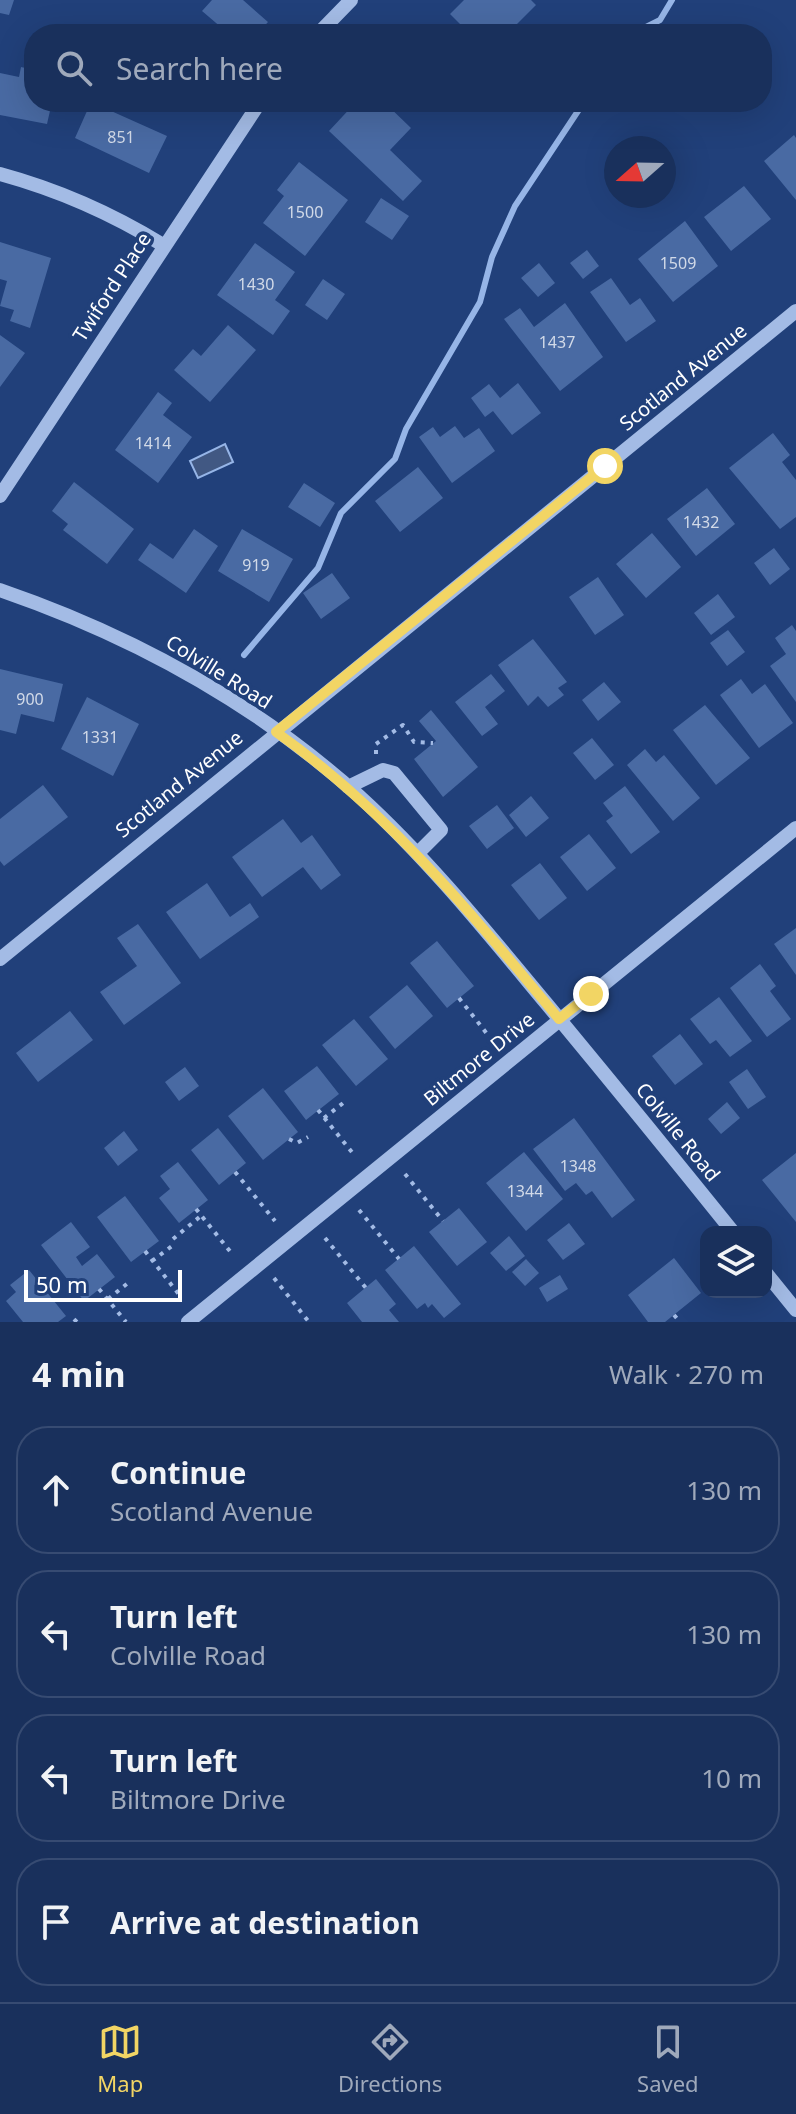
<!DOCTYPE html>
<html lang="en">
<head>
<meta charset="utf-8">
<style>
	body { margin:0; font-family:"Noto Sans",sans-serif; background:#263c65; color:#f1f3f6 }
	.controls { position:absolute; right:24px; bottom:24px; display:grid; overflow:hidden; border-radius:16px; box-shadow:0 8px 32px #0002 }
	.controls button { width:72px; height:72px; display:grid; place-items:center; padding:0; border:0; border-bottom:2px solid #374b72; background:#19305c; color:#f1f3f6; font:40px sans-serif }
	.compass { position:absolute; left:604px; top:136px; width:72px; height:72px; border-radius:50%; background:#19305c; box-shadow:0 8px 32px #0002; rotate:250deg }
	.scale { position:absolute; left:24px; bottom:20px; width:158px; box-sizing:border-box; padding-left:8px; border:4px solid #fff; border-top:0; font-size:22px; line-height:28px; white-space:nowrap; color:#fff; -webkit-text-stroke:6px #21407a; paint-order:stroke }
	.stop { position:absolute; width:24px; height:24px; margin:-18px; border:6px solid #f2d564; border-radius:50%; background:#fff }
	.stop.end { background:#f2d564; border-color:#fff; box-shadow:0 2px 8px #0008 }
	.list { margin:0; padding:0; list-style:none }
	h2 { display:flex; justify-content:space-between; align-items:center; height:104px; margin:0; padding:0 32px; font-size:34px }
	h2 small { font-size:26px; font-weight:400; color:#9fa9bb }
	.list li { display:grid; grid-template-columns:52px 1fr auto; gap:24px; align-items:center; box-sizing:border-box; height:128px; margin:0 16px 16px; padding:0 16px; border:2px solid #374b72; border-radius:32px }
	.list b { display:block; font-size:30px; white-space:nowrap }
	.list p { margin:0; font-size:26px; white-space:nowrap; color:#9fa9bb }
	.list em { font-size:26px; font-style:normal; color:#9fa9bb }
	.icon { flex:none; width:44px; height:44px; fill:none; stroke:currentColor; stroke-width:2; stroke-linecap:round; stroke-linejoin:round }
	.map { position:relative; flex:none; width:796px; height:1322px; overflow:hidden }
	.search { position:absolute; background:#19305c; box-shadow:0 8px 32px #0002; left:24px; right:24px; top:24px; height:88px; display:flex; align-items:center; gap:20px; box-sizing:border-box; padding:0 28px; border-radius:32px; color:#9fa9bb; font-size:30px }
	.sheet { height:680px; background:#19305c }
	nav { display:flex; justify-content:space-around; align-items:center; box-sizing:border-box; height:112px; border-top:2px solid #374b72; background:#19305c; font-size:22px; color:#9fa9bb }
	nav a { display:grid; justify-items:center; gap:4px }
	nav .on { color:#f2d564 }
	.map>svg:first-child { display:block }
	.water { fill:#415883; stroke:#96b5e7; stroke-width:2 }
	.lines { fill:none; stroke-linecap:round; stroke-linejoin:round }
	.stream { stroke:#96b5e7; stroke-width:6 }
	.building { fill:#496aa3 }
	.path { stroke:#a3bbe5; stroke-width:4; stroke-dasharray:4 6; stroke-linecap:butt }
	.minor { stroke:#a3bbe5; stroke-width:14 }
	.route { stroke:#f2d564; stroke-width:10 }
	.labels { text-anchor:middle; stroke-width:7; stroke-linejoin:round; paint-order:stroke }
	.number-label { font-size:16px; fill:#d2dae8 }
	.street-label { font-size:20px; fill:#fff; stroke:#21407a }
</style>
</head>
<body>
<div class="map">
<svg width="796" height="1322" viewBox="0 0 796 1322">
	<rect width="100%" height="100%" fill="#21407a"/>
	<!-- water -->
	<path class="water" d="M 225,444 L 233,462 L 198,478 L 190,461 Z"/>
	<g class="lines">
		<!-- stream -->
		<path class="stream" d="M 632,34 L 660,20 L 672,0
			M 244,655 L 318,568 L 341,513 L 395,459 L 406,429 L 480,302 L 492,257 L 515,206 L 584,102"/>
	</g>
	<!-- building -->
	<path class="building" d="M 0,0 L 14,0 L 9,15 L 0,13 Z
		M 212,0 L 243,0 L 268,22 L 257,34 L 229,34 L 202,11 Z
		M 464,0 L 531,0 L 536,5 L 507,34 L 470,34 L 450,14 Z
		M 21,67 L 34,70 L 34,102 L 52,102 L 47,124 L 0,115 L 0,73 L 19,77 Z
		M 91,102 L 167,136 L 149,173 L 75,138 Z
		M 356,102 L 384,102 L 411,128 L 390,150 L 422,181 L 403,201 L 329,131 Z
		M 794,135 L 796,138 L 796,200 L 764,161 Z
		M 299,162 L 348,200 L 305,256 L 263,223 L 284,196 L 277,190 Z
		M 744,186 L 771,219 L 731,251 L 704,217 Z
		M 381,198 L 409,216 L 392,240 L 365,222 Z
		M 685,221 L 718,266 L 673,302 L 638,259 Z
		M 0,242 L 51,258 L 30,328 L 10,321 L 14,310 L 0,306 L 7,281 L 0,279 Z
		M 255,243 L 295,272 L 275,300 L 290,311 L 273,335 L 217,295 Z
		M 587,250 L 599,266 L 583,279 L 570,263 Z
		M 539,263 L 555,283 L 538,297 L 521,278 Z
		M 611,278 L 630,305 L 640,298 L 656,321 L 626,342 L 590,292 Z
		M 323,279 L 345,294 L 327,320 L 305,305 Z
		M 565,303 L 603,357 L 560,391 L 504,319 L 520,308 L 534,327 Z
		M 228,325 L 256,350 L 210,402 L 174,370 L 193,349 L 201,356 Z
		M 0,335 L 25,353 L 0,387 Z
		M 518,383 L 541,413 L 512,435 L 493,411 L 485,417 L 471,398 L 489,384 L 500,398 Z
		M 158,392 L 172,403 L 163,415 L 192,437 L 158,483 L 115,450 Z
		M 455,426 L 464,438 L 479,428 L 495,451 L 452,483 L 419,437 L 433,427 L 440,437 Z
		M 773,433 L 790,455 L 782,462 L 796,480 L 796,517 L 780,529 L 729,468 Z
		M 418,467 L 443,498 L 400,532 L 375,501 Z
		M 74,482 L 134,529 L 107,564 L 63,530 L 68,524 L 52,511 Z
		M 304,483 L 335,503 L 320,527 L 288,507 Z
		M 707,488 L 735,524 L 696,556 L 667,519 Z
		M 194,529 L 218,546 L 186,593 L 138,560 L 150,543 L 173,559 Z
		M 242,529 L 293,559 L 269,602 L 218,571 Z
		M 652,533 L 681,567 L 646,598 L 616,564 Z
		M 774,548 L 790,569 L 770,585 L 754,563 Z
		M 332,573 L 350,598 L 321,619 L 303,593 Z
		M 598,577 L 624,615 L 595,635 L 569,597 Z
		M 718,594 L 735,617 L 711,635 L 694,613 Z
		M 792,625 L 796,631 L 796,702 L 770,666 L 786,654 L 775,638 Z
		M 728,630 L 745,652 L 727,666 L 710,643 Z
		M 533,639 L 567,682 L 558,688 L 564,695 L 548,707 L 538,696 L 528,706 L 498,665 Z
		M 0,669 L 63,684 L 54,722 L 21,714 L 16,734 L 0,730 Z
		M 491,674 L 505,691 L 485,707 L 498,724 L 482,736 L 455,702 Z
		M 741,679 L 752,694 L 765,684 L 793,723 L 759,748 L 720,695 Z
		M 604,682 L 621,702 L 598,721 L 582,700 Z
		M 87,697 L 139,724 L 113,776 L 61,749 Z
		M 705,705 L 750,758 L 716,785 L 673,730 Z
		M 431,710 L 478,767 L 443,797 L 414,759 L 436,741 L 419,721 Z
		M 592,738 L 614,765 L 595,780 L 573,753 Z
		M 645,749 L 656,762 L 664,755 L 700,798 L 673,821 L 627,765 Z
		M 43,785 L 68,817 L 4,866 L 0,861 L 0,819 Z
		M 625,786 L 660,832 L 631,854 L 606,821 L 613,816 L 603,803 Z
		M 531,796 L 549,818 L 526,837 L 509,815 Z
		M 497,805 L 514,828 L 487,849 L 469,826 Z
		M 283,819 L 301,843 L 312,835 L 341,875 L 321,890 L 303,867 L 262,897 L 232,857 Z
		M 589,834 L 616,868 L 587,891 L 560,857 Z
		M 540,863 L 567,898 L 539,920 L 511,885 Z
		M 207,883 L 230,917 L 250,903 L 259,917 L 200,959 L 166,912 Z
		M 138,924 L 181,983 L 124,1025 L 100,992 L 137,966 L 117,938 Z
		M 796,928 L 796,975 L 774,944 Z
		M 437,941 L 474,986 L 447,1008 L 410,963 Z
		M 760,964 L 776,986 L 770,991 L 791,1019 L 767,1037 L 730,988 Z
		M 407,985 L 433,1016 L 395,1049 L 369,1017 Z
		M 719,997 L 752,1041 L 730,1057 L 716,1040 L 710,1044 L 690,1019 Z
		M 70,1011 L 93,1040 L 38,1082 L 16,1053 Z
		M 354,1019 L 388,1059 L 356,1086 L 322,1045 Z
		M 680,1034 L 703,1064 L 675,1085 L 652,1056 Z
		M 317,1066 L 339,1094 L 306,1120 L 284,1091 Z
		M 185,1067 L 199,1086 L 179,1101 L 165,1082 Z
		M 747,1069 L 766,1097 L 748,1109 L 729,1082 Z
		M 263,1088 L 298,1132 L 263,1160 L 228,1116 Z
		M 727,1102 L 740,1118 L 721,1134 L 708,1119 Z
		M 574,1118 L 635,1200 L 612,1218 L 592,1191 L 586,1195 L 576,1183 L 565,1191 L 533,1149 Z
		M 218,1128 L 246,1163 L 219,1185 L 191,1150 Z
		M 124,1131 L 138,1150 L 118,1166 L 104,1148 Z
		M 524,1152 L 563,1199 L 526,1231 L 486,1183 Z
		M 796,1153 L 796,1222 L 762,1180 Z
		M 178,1162 L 208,1200 L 179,1223 L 159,1198 L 170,1189 L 160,1176 Z
		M 125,1196 L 159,1241 L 131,1262 L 97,1217 Z
		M 459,1208 L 487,1242 L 457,1266 L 429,1232 Z
		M 71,1222 L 90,1247 L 76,1257 L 82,1266 L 97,1254 L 115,1277 L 84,1301 L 41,1245 Z
		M 569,1223 L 585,1244 L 563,1260 L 547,1240 Z
		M 509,1236 L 525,1256 L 506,1271 L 490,1253 Z
		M 414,1246 L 461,1304 L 444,1318 L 432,1304 L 428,1308 L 425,1303 L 417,1309 L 385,1270 Z
		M 674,1258 L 701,1293 L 665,1322 L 648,1322 L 628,1295 Z
		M 526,1259 L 539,1273 L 525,1286 L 512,1272 Z
		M 29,1270 L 66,1316 L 58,1322 L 23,1322 L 6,1301 L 16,1292 L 10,1285 Z
		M 560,1275 L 568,1289 L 547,1302 L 539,1288 Z
		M 376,1279 L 396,1304 L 389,1310 L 399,1322 L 362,1322 L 347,1303 Z"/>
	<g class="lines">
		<!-- path -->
		<path class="path" d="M 376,754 L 376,744 L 403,725 L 414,742 L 433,743
			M 459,998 L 495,1044
			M 318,1110 L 355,1156
			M 324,1118 L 347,1100
			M 289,1139 L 297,1143 L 308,1137
			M 235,1172 L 275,1221
			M 405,1174 L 443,1221
			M 196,1209 L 233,1255
			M 359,1210 L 399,1259
			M 325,1238 L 366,1288
			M 173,1239 L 202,1215
			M 145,1251 L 181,1297
			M 152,1261 L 176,1243
			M 274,1278 L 309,1322
			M 99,1289 L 126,1322
			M 108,1299 L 128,1283
			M 674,1315 L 680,1322
			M 74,1322 L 80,1316"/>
		<!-- minor -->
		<path class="minor" d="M 318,34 L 351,0
			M 0,174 C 59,190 111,213 163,245
			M 0,496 L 260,102
			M 0,590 C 131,635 255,703 359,796 C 428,859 486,931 546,1003 C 609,1079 671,1155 733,1232
			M 348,787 L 383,770 L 394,773 L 441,830 L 418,853
			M 0,959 L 796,311
			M 766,1273 L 796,1310
			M 188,1322 L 796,828"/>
	</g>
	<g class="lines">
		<!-- route -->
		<path class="route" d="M 591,994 L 559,1019 C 472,914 388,811 276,732 L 605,466"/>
	</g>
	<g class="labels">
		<!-- number labels -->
		<g class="number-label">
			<text x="121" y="143">851</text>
			<text x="305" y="218">1500</text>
			<text x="678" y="269">1509</text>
			<text x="256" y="290">1430</text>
			<text x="557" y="348">1437</text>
			<text x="153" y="449">1414</text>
			<text x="701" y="528">1432</text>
			<text x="256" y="571">919</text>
			<text x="30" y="705">900</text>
			<text x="100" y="743">1331</text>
			<text x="578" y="1172">1348</text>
			<text x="525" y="1197">1344</text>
		</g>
		<!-- street labels -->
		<g class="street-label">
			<text transform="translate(112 287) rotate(-57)" y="7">Twiford Place</text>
			<text transform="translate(683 377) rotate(-39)" y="7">Scotland Avenue</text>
			<text transform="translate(219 672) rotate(32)" y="7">Colville Road</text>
			<text transform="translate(179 784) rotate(-39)" y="7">Scotland Avenue</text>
			<text transform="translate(479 1059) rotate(-39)" y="7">Biltmore Drive</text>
			<text transform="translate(678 1132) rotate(51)" y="7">Colville Road</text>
		</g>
	</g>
</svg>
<div class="controls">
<button><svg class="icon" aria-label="layers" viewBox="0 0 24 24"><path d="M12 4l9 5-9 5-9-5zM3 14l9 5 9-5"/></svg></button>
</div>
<svg class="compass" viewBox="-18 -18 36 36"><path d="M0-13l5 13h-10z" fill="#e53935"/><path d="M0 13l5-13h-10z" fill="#9fa9bb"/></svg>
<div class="scale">50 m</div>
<div class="stop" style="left:605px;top:466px"></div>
<div class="stop end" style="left:591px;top:994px"></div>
<div class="search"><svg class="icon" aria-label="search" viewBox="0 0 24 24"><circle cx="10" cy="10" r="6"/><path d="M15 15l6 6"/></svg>Search here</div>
</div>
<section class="sheet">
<h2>4 min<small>Walk · 270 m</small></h2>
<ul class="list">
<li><svg class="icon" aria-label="ahead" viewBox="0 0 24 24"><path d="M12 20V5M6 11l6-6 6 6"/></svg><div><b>Continue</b><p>Scotland Avenue</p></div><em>130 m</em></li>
<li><svg class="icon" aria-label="left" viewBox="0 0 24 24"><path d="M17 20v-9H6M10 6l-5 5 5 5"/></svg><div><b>Turn left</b><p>Colville Road</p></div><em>130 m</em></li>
<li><svg class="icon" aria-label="left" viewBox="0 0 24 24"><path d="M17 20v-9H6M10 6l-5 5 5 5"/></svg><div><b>Turn left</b><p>Biltmore Drive</p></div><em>10 m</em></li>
<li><svg class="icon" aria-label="arrive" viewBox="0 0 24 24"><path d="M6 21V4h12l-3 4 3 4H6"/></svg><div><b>Arrive at destination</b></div></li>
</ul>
</section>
<nav>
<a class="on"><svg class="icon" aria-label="map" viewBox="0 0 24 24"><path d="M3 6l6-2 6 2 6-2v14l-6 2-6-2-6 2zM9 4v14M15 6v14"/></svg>Map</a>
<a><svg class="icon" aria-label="directions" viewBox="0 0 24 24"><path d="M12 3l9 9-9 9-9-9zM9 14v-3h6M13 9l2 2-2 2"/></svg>Directions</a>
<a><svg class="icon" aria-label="saved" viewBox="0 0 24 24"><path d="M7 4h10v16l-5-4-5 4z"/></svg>Saved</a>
</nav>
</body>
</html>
